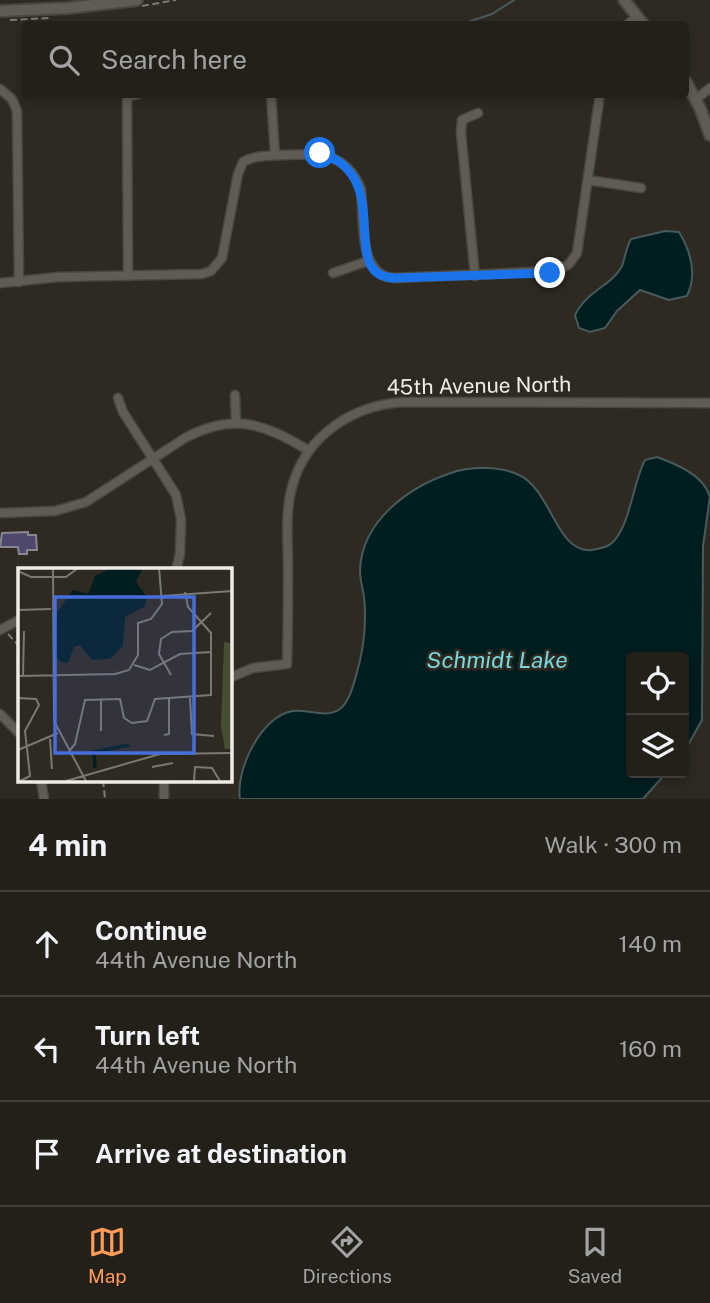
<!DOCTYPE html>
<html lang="en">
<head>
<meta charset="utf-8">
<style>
	body { margin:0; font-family:"Public Sans",sans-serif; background:#2e2d26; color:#f1f3f6 }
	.controls { position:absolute; right:21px; bottom:21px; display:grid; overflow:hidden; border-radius:7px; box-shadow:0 4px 10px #0003 }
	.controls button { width:63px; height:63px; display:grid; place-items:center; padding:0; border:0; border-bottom:2px solid #3f3e38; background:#222019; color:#f1f3f6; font:35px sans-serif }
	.stop { position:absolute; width:21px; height:21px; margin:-16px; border:5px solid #1a73e8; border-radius:50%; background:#fff }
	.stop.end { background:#1a73e8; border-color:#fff; box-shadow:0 2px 7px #0008 }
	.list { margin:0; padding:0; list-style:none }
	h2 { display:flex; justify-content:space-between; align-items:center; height:91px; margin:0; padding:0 28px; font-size:30px }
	h2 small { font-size:23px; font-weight:400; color:#a2a3a2 }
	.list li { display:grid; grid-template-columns:46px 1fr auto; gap:21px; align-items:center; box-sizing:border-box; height:105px; padding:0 28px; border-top:2px solid #3f3e38 }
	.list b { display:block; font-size:26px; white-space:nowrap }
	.list p { margin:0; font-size:23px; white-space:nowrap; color:#a2a3a2 }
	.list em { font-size:23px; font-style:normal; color:#a2a3a2 }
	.icon { flex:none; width:38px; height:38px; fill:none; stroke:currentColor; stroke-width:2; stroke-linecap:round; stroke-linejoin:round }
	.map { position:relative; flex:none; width:710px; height:799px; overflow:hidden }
	.search { position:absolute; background:#222019; box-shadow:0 4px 10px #0003; left:21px; right:21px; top:21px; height:77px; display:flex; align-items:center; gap:18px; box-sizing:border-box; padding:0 24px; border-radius:7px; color:#a2a3a2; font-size:26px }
	.sheet { height:406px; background:#222019 }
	nav { display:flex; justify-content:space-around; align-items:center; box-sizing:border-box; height:98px; border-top:2px solid #3f3e38; background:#222019; font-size:19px; color:#a2a3a2 }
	nav a { display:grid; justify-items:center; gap:4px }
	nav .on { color:#fe9b58 }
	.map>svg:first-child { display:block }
	.water { fill:#001d20; stroke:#485b5c; stroke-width:2 }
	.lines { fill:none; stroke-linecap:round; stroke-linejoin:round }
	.stream { stroke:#485b5c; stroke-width:2 }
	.building { fill:#4f486c; stroke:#888791; stroke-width:2 }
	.street-casing { stroke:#4a4640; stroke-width:11 }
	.secondary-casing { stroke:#4a4640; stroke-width:14 }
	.path { stroke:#7e7a73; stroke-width:2; stroke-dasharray:7 3.5; stroke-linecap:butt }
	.street { stroke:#605c53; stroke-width:8 }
	.secondary { stroke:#605c53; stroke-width:10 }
	.route { stroke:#1a73e8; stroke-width:9 }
	.labels { text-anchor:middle; stroke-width:5; stroke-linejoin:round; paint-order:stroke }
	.street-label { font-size:21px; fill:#efece7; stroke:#2e2a21 }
	.water-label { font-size:23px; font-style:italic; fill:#78d6de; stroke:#2e2a21 }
	.inset-river { fill:none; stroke:#001d20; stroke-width:3.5 }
	.inset-road { fill:none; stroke:#7b7870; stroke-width:2 }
	.view { fill:#476edb; fill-opacity:0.15; stroke:#476edb; stroke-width:3.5 }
	.inset-edge { fill:none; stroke:#efece7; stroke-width:3.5 }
</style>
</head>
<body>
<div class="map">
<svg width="710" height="799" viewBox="0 0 710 799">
	<rect width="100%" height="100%" fill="#2e2a21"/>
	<!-- water -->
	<path class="water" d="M 665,231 L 679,232 C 691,252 697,275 687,296 L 669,300 L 640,290 L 617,311 L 605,328 L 590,332 L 579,328 L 575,315 C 588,289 612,286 622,266 C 625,258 626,248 631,239 Z
		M 657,457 C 676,464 704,475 710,497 L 703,546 L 702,720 L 684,752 L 684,657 L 631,657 L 631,773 L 666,773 L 643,799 L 240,799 C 235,770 262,715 293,711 C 308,709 326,719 340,709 C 349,702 353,686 356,676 C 364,649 367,625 364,597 C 363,589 360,580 360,571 C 361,522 408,487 451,473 C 470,466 501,466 519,475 C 552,490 556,554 592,550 C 598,549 608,547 612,543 C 630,527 633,482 645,460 Z"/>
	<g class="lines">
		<!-- stream -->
		<path class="stream" d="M 462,24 L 492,14 L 514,0"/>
	</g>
	<!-- building -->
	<path class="building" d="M 28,532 L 28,535 L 36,535 L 37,550 L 27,550 L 27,554 L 19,554 L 18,547 L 0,547 L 2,533 Z"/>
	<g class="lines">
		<!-- street casing -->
		<g class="street-casing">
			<path id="street" d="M 628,24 L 637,17
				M 0,89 L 12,99 L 17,111 L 19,282
				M 271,94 L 275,155
				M 696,99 L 710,88
				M 588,180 L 641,188
				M 333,273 L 368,261
				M 128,276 L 127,97 L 139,94
				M 475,276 L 461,133 L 462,120 L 478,113
				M 0,283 L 58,277 L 202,274 L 211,271 L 222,258 L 238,174 L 243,162 C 255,155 268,156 282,155 C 317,154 345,150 361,189 C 364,217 357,277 395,278 L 557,271 L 569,264 L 577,253 L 600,94
				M 235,395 L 236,423
				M 118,398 L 123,412 L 176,495 L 181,519 L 180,554 L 176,570
				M 0,513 L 55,511 L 86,502 L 185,438 C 234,412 264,424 308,450
				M 0,630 L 19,620
				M 229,678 L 253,668 L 287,664 C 288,631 288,599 288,567 C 288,541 285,512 292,487 C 306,435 353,405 404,402 L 710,403
				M 0,714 L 19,733
				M 41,780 L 44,799
				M 164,799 L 164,780"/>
		</g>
		<!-- secondary casing -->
		<g class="secondary-casing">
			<path id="secondary" d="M 624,0 L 643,24
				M 0,11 L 68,8 L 137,0
				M 686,82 L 700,108 L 710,135"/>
		</g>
		<!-- path -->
		<path class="path" d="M 142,6 L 176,0
			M 10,20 L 50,18
			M 8,634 L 19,646
			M 103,780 L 105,799"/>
		<!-- street -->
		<use href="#street" class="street"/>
		<!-- secondary -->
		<use href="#secondary" class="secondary"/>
	</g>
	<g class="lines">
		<!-- route -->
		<path class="route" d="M 320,153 C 398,176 335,277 395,278 L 550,273"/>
	</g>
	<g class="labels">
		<!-- street labels -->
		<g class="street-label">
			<text transform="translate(479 386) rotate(-1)" y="7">45th Avenue North</text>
		</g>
		<!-- water labels -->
		<g class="water-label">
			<text x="497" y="668">Schmidt Lake</text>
		</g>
	</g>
	<!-- overview -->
	<g transform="translate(18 568)">
		<rect width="214" height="214" fill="#2e2a21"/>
		<path d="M 206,74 L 213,75 L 213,181 L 207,181 L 203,159 Z" fill="#465030"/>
		<path d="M 93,0 L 125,0 L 118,14 L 129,29 L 127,38 L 107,49 L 105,78 L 92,91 L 74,92 L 62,77 L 56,79 L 50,95 L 43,94 L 37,87 L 39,44 L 55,22 L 70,26 L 77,8 Z" fill="#001d20"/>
		<path class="inset-river" d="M 77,200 L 76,184 L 111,177"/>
		<path class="inset-road" d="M 35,0 L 36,153 L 68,213M 0,3 L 13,9 L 48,9 L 60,0M 144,28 L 214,23M 0,42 L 33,41M 116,97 L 132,102 L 162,86 L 193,84M 153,107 L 141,86 L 143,71 L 154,64 L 174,63 L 193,45M 0,108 L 97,106 L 111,102 L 120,87 L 120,55 L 133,51 L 144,36 L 141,0M 5,108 L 6,63M 0,130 L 18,131 L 21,137 L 7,163 L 12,208 L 2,213M 172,130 L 174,166 L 196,168M 83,163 L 83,131M 146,167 L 151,166 L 151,131M 32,171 L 34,201M 0,182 L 40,165M 52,182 L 57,176 L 67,132 L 102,131 L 106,150 L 114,155 L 129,153 L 137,131 L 193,127 L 193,65 L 170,39 L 167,24M 134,199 L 155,195M 48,213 L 142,186 L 214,185M 176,213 L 177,199 L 194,200 L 202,213"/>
		<path class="view" d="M 37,29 L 176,29 L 176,185 L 37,185 Z"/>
		<rect width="214" height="214" class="inset-edge"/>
	</g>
</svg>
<div class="controls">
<button><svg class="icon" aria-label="locate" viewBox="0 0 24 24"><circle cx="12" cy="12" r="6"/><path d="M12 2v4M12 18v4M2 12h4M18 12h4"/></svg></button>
<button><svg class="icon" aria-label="layers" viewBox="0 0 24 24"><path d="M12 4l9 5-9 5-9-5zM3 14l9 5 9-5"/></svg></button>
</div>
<div class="stop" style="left:320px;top:153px"></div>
<div class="stop end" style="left:550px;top:273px"></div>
<div class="search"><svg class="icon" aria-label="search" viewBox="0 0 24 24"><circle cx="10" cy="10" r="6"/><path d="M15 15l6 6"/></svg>Search here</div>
</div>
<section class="sheet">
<h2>4 min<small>Walk · 300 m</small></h2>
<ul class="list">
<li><svg class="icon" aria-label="ahead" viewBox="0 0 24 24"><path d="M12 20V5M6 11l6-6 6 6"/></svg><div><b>Continue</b><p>44th Avenue North</p></div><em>140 m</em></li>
<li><svg class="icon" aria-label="left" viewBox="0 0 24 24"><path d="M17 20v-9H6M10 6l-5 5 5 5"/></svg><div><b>Turn left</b><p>44th Avenue North</p></div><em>160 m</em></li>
<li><svg class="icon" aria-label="arrive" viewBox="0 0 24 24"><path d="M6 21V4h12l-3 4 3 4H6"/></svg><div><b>Arrive at destination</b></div></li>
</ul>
</section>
<nav>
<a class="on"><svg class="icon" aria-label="map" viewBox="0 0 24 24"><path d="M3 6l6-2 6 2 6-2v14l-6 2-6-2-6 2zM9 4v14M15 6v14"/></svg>Map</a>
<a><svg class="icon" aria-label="directions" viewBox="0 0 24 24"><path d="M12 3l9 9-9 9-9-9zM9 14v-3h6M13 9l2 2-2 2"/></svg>Directions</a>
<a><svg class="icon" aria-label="saved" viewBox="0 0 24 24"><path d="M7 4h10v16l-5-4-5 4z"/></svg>Saved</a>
</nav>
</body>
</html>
